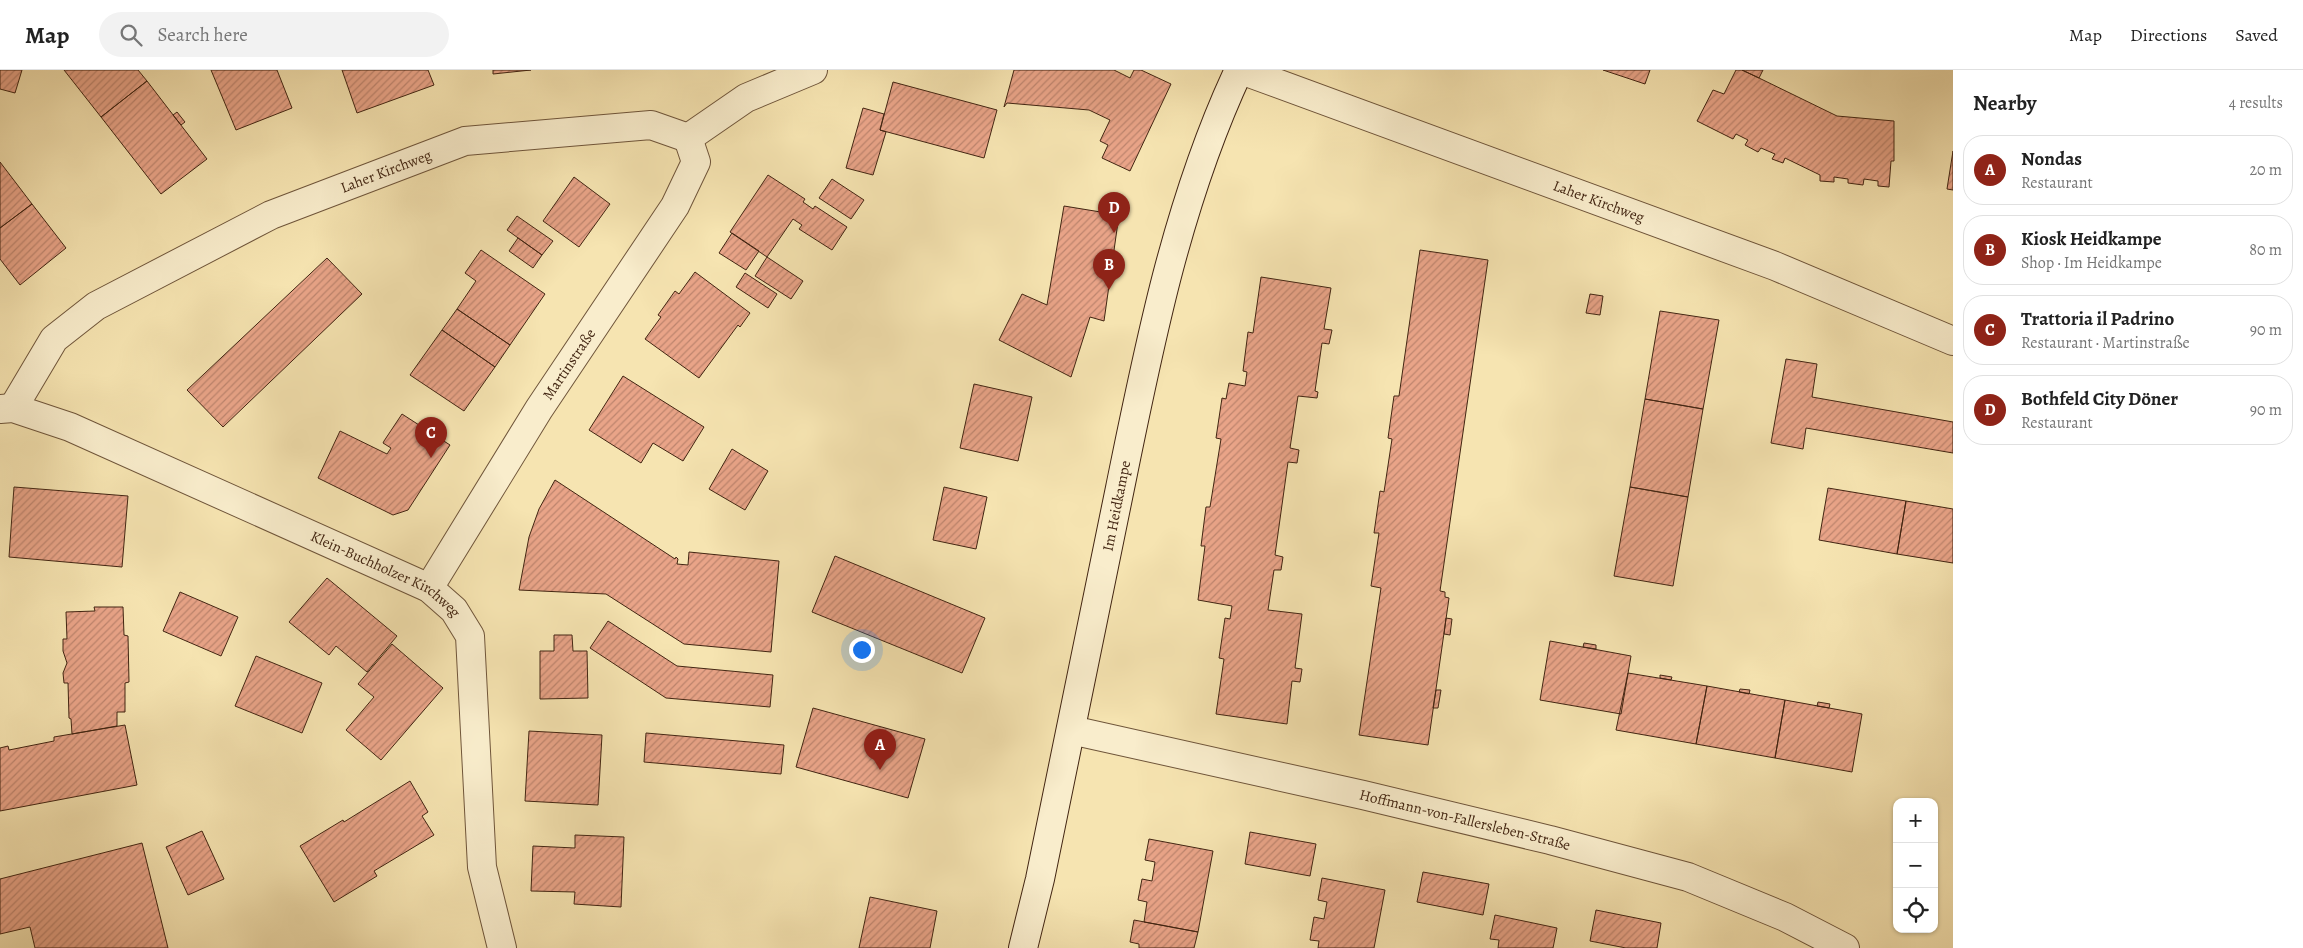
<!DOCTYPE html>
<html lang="en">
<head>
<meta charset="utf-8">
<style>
	body { margin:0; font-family:Alegreya,serif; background:#f2f2f2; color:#222 }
	.controls { position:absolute; right:15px; bottom:15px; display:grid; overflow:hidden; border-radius:10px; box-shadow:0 1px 4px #0004 }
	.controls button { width:45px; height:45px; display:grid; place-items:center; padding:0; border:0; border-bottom:1px solid #e0e0e0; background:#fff; color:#222; font:25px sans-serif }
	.you { position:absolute; left:861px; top:579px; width:18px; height:18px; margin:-12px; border:4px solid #fff; border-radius:50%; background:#1a73e8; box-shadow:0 0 0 8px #1a73e833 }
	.badge { display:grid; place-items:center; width:32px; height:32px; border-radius:50%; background:#8f2418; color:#fff; font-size:16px; font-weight:700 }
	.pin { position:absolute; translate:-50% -41px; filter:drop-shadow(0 1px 2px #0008) }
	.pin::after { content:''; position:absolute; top:26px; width:18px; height:15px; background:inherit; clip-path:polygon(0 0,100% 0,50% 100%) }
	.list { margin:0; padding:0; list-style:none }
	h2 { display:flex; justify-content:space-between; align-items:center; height:65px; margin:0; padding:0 20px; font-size:21px }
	h2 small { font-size:16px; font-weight:400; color:#767676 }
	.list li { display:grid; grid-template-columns:32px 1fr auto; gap:15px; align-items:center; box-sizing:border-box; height:70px; margin:0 10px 10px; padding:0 10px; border:1px solid #e0e0e0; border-radius:20px }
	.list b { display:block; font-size:19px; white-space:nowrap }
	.list p { margin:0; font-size:16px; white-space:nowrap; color:#767676 }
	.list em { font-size:16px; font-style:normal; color:#767676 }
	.icon { flex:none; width:28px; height:28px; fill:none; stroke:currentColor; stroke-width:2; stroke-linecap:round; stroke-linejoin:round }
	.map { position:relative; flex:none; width:1953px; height:878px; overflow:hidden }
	header { display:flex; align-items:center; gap:30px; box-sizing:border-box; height:70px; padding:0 25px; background:#fff; border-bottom:1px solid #e0e0e0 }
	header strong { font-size:24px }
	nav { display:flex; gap:28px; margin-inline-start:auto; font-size:18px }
	.search { width:350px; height:45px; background:#f2f2f2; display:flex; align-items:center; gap:12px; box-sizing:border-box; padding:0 18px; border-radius:28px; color:#767676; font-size:19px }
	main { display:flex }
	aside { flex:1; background:#fff }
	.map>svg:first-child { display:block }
	.building { fill:url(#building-hatch); stroke:#422512 }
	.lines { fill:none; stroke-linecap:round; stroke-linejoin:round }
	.street-casing { stroke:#6f553a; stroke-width:30 }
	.secondary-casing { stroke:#422512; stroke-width:30 }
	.street { stroke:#f9edcc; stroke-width:28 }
	.secondary { stroke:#f9edcc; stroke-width:28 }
	.labels { text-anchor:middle; stroke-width:4; stroke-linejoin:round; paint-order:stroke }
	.street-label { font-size:15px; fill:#422512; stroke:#f9edcc }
</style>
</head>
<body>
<header>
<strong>Map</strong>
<div class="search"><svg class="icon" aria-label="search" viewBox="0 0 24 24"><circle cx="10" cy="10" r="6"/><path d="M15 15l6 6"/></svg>Search here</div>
<nav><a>Map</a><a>Directions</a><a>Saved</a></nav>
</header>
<main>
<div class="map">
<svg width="1953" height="878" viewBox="0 0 1953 878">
	<defs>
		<pattern id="building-hatch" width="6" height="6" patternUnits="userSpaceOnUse" patternTransform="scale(1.25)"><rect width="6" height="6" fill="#e9a488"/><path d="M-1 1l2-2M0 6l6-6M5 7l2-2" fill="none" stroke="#be856e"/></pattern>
	</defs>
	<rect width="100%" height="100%" fill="#f6e4b1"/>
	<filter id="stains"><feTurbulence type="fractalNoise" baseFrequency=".004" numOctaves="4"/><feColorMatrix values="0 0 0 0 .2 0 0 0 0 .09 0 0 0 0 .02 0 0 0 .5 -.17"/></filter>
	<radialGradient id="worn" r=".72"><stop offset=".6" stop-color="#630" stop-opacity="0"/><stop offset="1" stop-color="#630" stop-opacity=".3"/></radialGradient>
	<!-- building -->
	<path class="building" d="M 0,0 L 22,0 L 15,23 L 0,19 Z
		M 64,0 L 138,0 L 147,11 L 101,47 Z
		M 211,0 L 277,0 L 292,38 L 236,60 Z
		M 342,0 L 428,0 L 434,15 L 357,43 Z
		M 493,0 L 531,0 L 493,4 Z
		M 1014,0 L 1114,0 L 1130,8 L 1134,0 L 1141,0 L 1171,14 L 1130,101 L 1102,88 L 1108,75 L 1100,71 L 1110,50 L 1089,40 L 1007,33 L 1004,37 Z
		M 1603,0 L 1650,0 L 1645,14 Z
		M 1736,0 L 1742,0 L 1759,8 L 1837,46 L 1894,51 L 1894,91 L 1891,91 L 1889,117 L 1878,116 L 1878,111 L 1864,109 L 1863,115 L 1848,113 L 1848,109 L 1834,107 L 1834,112 L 1820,111 L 1820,105 L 1785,88 L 1783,93 L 1772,89 L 1775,84 L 1761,78 L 1758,82 L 1745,75 L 1748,70 L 1736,64 L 1733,69 L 1697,51 L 1713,20 L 1724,24 Z
		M 1742,0 L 1763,0 L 1759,8 Z
		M 147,11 L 207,89 L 161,124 L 101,47 Z
		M 893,12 L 997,40 L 984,88 L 880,60 Z
		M 863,38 L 884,44 L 880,60 L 886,62 L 873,105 L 846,98 Z
		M 177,42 L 185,52 L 181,55 L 173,45 Z
		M 1953,81 L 1953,120 L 1947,119 Z
		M 0,92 L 32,134 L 0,158 Z
		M 768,105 L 805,129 L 803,132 L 813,139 L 815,136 L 847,157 L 832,180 L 799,159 L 802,155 L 793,149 L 767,187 L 730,162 Z
		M 574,107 L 610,134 L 579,177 L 543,151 Z
		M 832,109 L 864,130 L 851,149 L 819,128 Z
		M 32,134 L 66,178 L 20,215 L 0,189 L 0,158 Z
		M 1064,136 L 1119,145 L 1104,251 L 1090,247 L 1071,307 L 999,270 L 1022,224 L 1047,235 Z
		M 517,146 L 553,171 L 542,185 L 507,160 Z
		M 732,163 L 759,181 L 746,200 L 719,183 Z
		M 518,168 L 542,185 L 533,198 L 509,181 Z
		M 481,180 L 545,224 L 510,275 L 457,239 L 476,211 L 465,203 Z
		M 1420,180 L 1488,190 L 1440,521 L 1445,522 L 1445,527 L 1449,528 L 1428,675 L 1359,665 L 1381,518 L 1371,516 L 1379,463 L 1374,463 L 1380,421 L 1384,422 L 1392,369 L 1388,368 L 1394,326 L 1399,326 Z
		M 767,187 L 803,211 L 791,229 L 755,206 Z
		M 327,188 L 362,224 L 223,357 L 187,320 Z
		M 695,202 L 750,243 L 740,257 L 738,255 L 699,308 L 645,269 L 661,247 L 658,245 L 675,221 L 679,224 Z
		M 745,203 L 777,224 L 768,238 L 736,217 Z
		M 1261,207 L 1331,218 L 1324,259 L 1332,260 L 1329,274 L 1322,273 L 1315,321 L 1318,322 L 1317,328 L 1298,326 L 1290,378 L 1299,380 L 1297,393 L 1288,392 L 1275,485 L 1283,487 L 1281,500 L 1274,500 L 1268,540 L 1302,544 L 1295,598 L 1302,599 L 1301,606 L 1300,612 L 1292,611 L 1287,654 L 1216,644 L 1224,589 L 1219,588 L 1225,548 L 1230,549 L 1232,536 L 1198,530 L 1205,476 L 1201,476 L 1206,437 L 1210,437 L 1221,369 L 1216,368 L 1222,328 L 1226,329 L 1229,313 L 1245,316 L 1247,302 L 1243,301 L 1248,262 L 1253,263 Z
		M 1590,224 L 1603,226 L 1600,245 L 1586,243 Z
		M 457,239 L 510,275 L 495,297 L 442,260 Z
		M 1660,241 L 1719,250 L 1703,339 L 1645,329 Z
		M 442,260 L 495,297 L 464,341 L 410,305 Z
		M 1786,289 L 1817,294 L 1812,327 L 1953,352 L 1953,383 L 1806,358 L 1803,379 L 1771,373 Z
		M 623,306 L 704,357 L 683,391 L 653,373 L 641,393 L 589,360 Z
		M 974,314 L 1032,327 L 1018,391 L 960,378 Z
		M 1645,329 L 1703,339 L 1688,427 L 1630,417 Z
		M 402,344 L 450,375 L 408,440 L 393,445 L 318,408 L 340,361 L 387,384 L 391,378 L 383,373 L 384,371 Z
		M 732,379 L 768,401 L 745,440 L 709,419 Z
		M 555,410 L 675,489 L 676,487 L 678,489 L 677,494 L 688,495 L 689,482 L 779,491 L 771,582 L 684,574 L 606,524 L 519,520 L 529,467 L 539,439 Z
		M 14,417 L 128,426 L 122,497 L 9,487 Z
		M 944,417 L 987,427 L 976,479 L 933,470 Z
		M 1630,417 L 1688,427 L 1673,516 L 1614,506 Z
		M 1828,418 L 1906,431 L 1897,484 L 1819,470 Z
		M 1906,431 L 1953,439 L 1953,493 L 1897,484 Z
		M 835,486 L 985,548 L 962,603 L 812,542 Z
		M 327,508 L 397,566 L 367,602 L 336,576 L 329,585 L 289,552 Z
		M 180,522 L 238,547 L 221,586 L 163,561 Z
		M 94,537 L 123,537 L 124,565 L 128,566 L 129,612 L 125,613 L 125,642 L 117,642 L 117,656 L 72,664 L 71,649 L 69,648 L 68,613 L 64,613 L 63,603 L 67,593 L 63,581 L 63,569 L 67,569 L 66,542 L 95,541 Z
		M 1446,548 L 1452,549 L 1450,565 L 1444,564 Z
		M 608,551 L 677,596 L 773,605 L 770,637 L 666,628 L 590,578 Z
		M 554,565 L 572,565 L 573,581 L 587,581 L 588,628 L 540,629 L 540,581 L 554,581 Z
		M 1550,571 L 1631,586 L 1621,644 L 1540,630 Z
		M 1584,573 L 1596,575 L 1596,579 L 1583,577 Z
		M 392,574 L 443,618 L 381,690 L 346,660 L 374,627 L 358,614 Z
		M 256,586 L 322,613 L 302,663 L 235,636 Z
		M 1628,603 L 1707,616 L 1696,674 L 1616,660 Z
		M 1660,605 L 1672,607 L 1671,610 L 1660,608 Z
		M 1707,616 L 1785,630 L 1775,688 L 1696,674 Z
		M 1740,619 L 1750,620 L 1749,624 L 1739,622 Z
		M 1436,620 L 1441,620 L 1438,638 L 1433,638 Z
		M 1785,630 L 1862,644 L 1852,702 L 1775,688 Z
		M 1818,632 L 1830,634 L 1829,638 L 1817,636 Z
		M 813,638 L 925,669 L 908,728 L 796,697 Z
		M 125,655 L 137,715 L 0,741 L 0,678 L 8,676 L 9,680 L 54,671 L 54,667 Z
		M 529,661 L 602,665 L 598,735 L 525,731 Z
		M 646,663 L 784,675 L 781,704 L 644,692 Z
		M 410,711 L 428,742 L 422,746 L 434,765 L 374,801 L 377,806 L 334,832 L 300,776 L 343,750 L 344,752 Z
		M 202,761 L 224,809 L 188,825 L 166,777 Z
		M 1250,762 L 1316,774 L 1310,806 L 1245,794 Z
		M 575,765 L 624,767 L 621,837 L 574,834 L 575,822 L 531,821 L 533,776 L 575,778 Z
		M 1149,769 L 1213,781 L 1198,862 L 1144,852 L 1147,832 L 1138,830 L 1142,809 L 1152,811 L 1155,792 L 1145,790 Z
		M 142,773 L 168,878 L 35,878 L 30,857 L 0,864 L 0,809 Z
		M 1423,802 L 1489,814 L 1483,845 L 1417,832 Z
		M 1322,808 L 1385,820 L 1374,878 L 1318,878 L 1319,871 L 1310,870 L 1314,847 L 1324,849 L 1327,832 L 1318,830 Z
		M 870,827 L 937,841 L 930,878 L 859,878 Z
		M 1596,840 L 1661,853 L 1657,878 L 1626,878 L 1590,871 Z
		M 1495,845 L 1557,858 L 1553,878 L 1498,878 L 1499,870 L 1490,869 Z
		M 1134,850 L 1198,862 L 1194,878 L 1139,878 L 1139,874 L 1130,872 Z"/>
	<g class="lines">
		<!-- street casing -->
		<g class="street-casing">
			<g id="street">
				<path id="s1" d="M 1241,0 L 1775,196 L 1953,271"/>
				<path d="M 688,68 L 746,28 L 813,0"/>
				<path id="s2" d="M 13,338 L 54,269 L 96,236 L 271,145 L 465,71 L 651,55 L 688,68"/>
				<path id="s3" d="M 0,339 L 13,338 L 70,357 L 429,518 L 454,540 L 470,566 L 482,797 L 502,878"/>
				<path id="s4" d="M 429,518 L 539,339 L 675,136 L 696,92 L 688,68"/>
				<path id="s5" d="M 1071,660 L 1363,725 L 1550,770 L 1688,807 L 1785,847 L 1845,878"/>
			</g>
		</g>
		<!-- secondary casing -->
		<g class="secondary-casing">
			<g id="secondary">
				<path id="s6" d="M 1023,878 L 1040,809 C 1067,679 1094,549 1120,418 C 1149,276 1177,132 1239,0"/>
			</g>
		</g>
		<!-- street -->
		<use href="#street" class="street"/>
		<!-- secondary -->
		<use href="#secondary" class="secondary"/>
	</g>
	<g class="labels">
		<!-- street labels -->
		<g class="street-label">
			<text dy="5" stroke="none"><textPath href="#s2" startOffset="454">Laher Kirchweg</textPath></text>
			<text dy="5" stroke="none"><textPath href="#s1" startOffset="381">Laher Kirchweg</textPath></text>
			<text dy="5" stroke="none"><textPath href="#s4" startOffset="264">Martinstraße</textPath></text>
			<text dy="5" stroke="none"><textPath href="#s6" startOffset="452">Im Heidkampe</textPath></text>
			<text dy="5" stroke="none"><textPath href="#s3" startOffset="422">Klein-Buchholzer Kirchweg</textPath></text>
			<text dy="5" stroke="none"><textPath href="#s5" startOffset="404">Hoffmann-von-Fallersleben-Straße</textPath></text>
		</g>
	</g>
	<rect width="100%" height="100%" filter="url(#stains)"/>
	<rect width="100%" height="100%" fill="url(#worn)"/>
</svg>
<div class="controls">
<button>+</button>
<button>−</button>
<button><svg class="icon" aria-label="locate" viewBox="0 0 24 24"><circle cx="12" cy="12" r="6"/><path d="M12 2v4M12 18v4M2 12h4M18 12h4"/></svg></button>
</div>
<div class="you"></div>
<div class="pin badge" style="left:880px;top:700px">A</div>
<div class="pin badge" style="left:1109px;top:220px">B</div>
<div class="pin badge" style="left:431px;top:388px">C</div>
<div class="pin badge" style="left:1114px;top:163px">D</div>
</div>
<aside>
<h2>Nearby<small>4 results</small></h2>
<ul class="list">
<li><span class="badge">A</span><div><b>Nondas</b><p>Restaurant</p></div><em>20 m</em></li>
<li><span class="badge">B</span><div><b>Kiosk Heidkampe</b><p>Shop · Im Heidkampe</p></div><em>80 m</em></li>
<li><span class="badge">C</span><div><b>Trattoria il Padrino</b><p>Restaurant · Martinstraße</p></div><em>90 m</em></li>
<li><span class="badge">D</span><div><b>Bothfeld City Döner</b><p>Restaurant</p></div><em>90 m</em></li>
</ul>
</aside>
</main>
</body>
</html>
